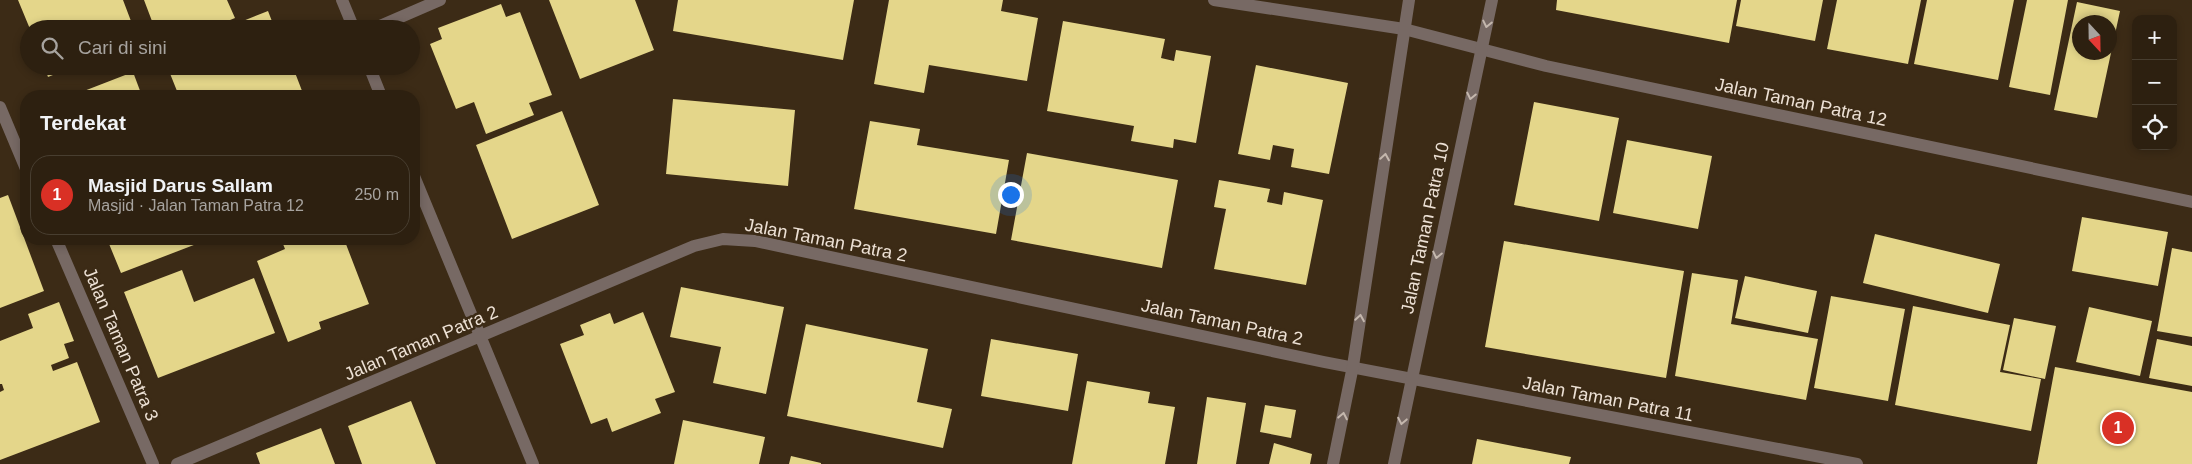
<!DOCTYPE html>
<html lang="id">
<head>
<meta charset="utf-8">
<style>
	body { margin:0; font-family:Arial,sans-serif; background:#352819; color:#f1f3f6 }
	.controls { position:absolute; right:15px; top:15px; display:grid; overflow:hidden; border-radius:10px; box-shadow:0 2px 8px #0003 }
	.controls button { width:45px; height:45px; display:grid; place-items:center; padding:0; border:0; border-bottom:1px solid #483e30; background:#2d2010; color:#f1f3f6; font:25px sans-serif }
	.compass { position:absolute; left:2072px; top:15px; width:45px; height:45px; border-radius:50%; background:#2d2010; box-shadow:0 2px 8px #0003; rotate:158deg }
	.you { position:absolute; left:1010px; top:194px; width:18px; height:18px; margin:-12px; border:4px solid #fff; border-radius:50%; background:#1a73e8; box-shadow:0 0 0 8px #1a73e833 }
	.badge { display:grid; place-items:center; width:32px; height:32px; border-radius:50%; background:#d93025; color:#fff; font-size:16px; font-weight:700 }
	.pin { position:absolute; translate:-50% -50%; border:2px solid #fff; box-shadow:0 1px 5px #0006 }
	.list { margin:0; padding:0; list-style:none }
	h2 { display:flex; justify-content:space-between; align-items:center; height:65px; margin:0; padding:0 20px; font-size:21px }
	h2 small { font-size:16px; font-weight:400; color:#a7a39f }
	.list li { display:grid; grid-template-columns:32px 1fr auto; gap:15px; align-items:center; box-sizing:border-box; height:80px; margin:0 10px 10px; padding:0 10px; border:1px solid #483e30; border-radius:20px }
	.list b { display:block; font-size:19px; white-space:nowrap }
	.list p { margin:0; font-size:16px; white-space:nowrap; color:#a7a39f }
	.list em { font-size:16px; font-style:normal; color:#a7a39f }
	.icon { flex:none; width:28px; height:28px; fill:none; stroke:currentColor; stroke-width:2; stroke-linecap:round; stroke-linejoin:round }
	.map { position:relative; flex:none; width:2192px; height:464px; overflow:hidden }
	.search { position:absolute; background:#2d2010; box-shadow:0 2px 8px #0003; left:20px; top:20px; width:400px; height:55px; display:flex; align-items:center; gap:12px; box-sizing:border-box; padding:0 18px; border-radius:28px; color:#a7a39f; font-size:19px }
	.panel { position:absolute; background:#2d2010; box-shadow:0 2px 8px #0003; left:20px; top:90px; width:400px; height:155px; border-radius:20px }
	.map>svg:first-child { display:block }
	.building { fill:#e4d68a; fill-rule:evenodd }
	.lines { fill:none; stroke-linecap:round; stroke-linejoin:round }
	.minor { stroke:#776964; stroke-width:12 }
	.tertiary { stroke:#776964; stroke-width:12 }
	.oneway { stroke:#c4b7ad }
	.labels { text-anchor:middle; stroke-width:5; stroke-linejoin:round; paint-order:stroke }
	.street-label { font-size:18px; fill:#ede1d5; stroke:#3c2b16 }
</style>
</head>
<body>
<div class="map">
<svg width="2192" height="464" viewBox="0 0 2192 464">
	<rect width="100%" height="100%" fill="#3c2b16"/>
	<!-- building -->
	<path class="building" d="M 18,0 L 123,0 L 134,29 L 30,29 Z
		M 144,0 L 227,0 L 235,18 L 208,29 L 155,29 Z
		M 549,0 L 635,0 L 654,50 L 580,79 Z
		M 678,0 L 854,0 L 843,60 L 673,31 Z
		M 889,0 L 1003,0 L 1001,11 L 1038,18 L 1027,81 L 929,65 L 924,93 L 874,84 Z
		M 1557,0 L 1737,0 L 1729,43 L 1556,10 Z
		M 1741,0 L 1823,0 L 1815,41 L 1736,26 Z
		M 1837,0 L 1921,0 L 1908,64 L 1827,49 Z
		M 1927,0 L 2014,0 L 1998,80 L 1914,64 Z
		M 2027,0 L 2068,0 L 2050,95 L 2009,87 Z
		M 2077,2 L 2120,11 L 2097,118 L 2054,110 ZM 2080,22 L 2110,22 L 2110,52 L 2080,52 Z
		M 501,4 L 506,17 L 520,12 L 552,95 L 529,103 L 534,115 L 486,134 L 474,102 L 456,109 L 430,44 L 442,39 L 438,28 Z
		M 268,11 L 275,29 L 223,29 Z
		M 1063,21 L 1165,39 L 1161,58 L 1174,61 L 1176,50 L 1211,56 L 1196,143 L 1174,139 L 1173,148 L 1131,141 L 1134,126 L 1047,111 Z
		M 1256,65 L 1348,83 L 1329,174 L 1291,167 L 1294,149 L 1273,145 L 1270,160 L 1238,154 Z
		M 44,66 L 75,66 L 48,77 Z
		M 182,66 L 283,66 L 286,74 L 294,70 L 304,96 L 179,96 L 169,71 Z
		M 133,72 L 142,96 L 71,96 Z
		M 673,99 L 795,110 L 788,186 L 666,174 Z
		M 1534,102 L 1619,118 L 1599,221 L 1514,205 Z
		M 562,111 L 599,205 L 512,239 L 476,145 Z
		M 870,121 L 920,129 L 917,145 L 1009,160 L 996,234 L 854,209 Z
		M 1627,140 L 1712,156 L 1698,229 L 1613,213 Z
		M 1027,153 L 1178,180 L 1162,268 L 1011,240 Z
		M 1219,180 L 1270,189 L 1267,202 L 1282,205 L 1284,192 L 1323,200 L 1306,285 L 1214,269 L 1226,209 L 1214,207 Z
		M 8,195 L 44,291 L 0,308 L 0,198 Z
		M 2082,217 L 2168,232 L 2158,286 L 2072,271 Z
		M 1875,234 L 2000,264 L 1988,313 L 1863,283 Z
		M 107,239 L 197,239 L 199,243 L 121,273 Z
		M 281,239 L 344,239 L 369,304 L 319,322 L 321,329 L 288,342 L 257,261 L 285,249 Z
		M 1504,241 L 1684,271 L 1666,378 L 1485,347 Z
		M 2172,248 L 2192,252 L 2192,337 L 2157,331 Z
		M 182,270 L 194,302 L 254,278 L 275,333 L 158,378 L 124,292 Z
		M 1692,273 L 1738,280 L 1731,324 L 1818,339 L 1806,400 L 1675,376 Z
		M 1745,276 L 1817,291 L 1808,333 L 1735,318 Z
		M 681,287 L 784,307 L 766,394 L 713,383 L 721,347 L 670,337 Z
		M 1831,296 L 1905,309 L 1888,401 L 1814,388 Z
		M 59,302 L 74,341 L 64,344 L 69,358 L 51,365 L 53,371 L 77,362 L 100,422 L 0,460 L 0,392 L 4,390 L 2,384 L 0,384 L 0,341 L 33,328 L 28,314 Z
		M 1913,306 L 2010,325 L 2000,372 L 2041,379 L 2031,431 L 1895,405 Z
		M 2089,307 L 2152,321 L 2140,376 L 2076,362 Z
		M 643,312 L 675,392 L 655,399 L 661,413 L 612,432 L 607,418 L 591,424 L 560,344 L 584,335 L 580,325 L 610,313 L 614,324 Z
		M 2014,318 L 2056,326 L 2045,379 L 2003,370 Z
		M 806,324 L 928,349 L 917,402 L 952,409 L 943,448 L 787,416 Z
		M 991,339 L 1078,354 L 1068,411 L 981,396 Z
		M 2157,339 L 2192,346 L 2192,386 L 2149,378 Z
		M 2055,367 L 2192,392 L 2192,464 L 2037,464 Z
		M 1087,381 L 1150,392 L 1148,403 L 1175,407 L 1165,464 L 1072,464 Z
		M 1207,397 L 1246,403 L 1236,464 L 1197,464 Z
		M 411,401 L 436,464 L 362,464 L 348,426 Z
		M 1265,405 L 1296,410 L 1291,438 L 1260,432 Z
		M 683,420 L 765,437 L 759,464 L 674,464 Z
		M 321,428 L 335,464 L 260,464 L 256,453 Z
		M 1477,439 L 1571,457 L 1569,464 L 1472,464 Z
		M 1274,443 L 1312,454 L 1310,464 L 1269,464 Z
		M 791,456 L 821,463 L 821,464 L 789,464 Z"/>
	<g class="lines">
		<!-- minor -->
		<path class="minor" d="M 342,0 L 354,29
			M 1214,0 L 1404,29 L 1546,66 L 2192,202
			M 373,29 L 440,0
			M 369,66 L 381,96
			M 0,107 L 26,169
			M 414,176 L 533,464
			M 56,239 L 153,464
			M 177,464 L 694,246 L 723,239 L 755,241 L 1324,362 L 1857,464"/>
		<!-- tertiary -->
		<path class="tertiary" d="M 1333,464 L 1353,366 L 1409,0
			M 1394,464 L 1492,0"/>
	</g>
	<!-- one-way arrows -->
	<defs><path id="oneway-chevron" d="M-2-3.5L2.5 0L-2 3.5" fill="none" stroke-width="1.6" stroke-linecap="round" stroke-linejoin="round" transform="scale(1.25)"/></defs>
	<g class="oneway">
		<use href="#oneway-chevron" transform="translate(1487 24) rotate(102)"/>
		<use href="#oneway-chevron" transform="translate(1471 96) rotate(102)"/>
		<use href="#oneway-chevron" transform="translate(1385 157) rotate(-81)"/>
		<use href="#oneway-chevron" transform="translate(1437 255) rotate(102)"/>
		<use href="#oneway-chevron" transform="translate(1360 318) rotate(-81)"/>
		<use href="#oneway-chevron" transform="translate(1343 416) rotate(-79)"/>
		<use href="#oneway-chevron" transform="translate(1402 421) rotate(101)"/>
	</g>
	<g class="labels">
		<!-- street labels -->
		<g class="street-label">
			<text transform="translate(1801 102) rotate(12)" y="6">Jalan Taman Patra 12</text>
			<text transform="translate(1425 228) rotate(-78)" y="6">Jalan Taman Patra 10</text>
			<text transform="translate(826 240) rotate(11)" y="6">Jalan Taman Patra 2</text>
			<text transform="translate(1222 322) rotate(12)" y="6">Jalan Taman Patra 2</text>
			<text transform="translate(421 343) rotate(-23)" y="6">Jalan Taman Patra 2</text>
			<text transform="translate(121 344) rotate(67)" y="6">Jalan Taman Patra 3</text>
			<text transform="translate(1608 399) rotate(11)" y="6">Jalan Taman Patra 11</text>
		</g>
	</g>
</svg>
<div class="controls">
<button>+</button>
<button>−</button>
<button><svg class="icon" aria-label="locate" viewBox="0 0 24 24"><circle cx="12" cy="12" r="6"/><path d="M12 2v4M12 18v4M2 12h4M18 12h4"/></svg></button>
</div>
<svg class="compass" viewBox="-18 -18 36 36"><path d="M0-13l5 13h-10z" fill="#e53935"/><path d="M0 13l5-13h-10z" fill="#a7a39f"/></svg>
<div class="you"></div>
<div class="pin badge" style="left:2118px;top:428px">1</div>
<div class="search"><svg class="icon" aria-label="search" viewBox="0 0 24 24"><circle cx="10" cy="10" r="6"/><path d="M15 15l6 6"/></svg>Cari di sini</div>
<section class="panel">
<h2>Terdekat<small></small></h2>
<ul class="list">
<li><span class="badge">1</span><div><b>Masjid Darus Sallam</b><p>Masjid · Jalan Taman Patra 12</p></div><em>250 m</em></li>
</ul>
</section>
</div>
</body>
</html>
